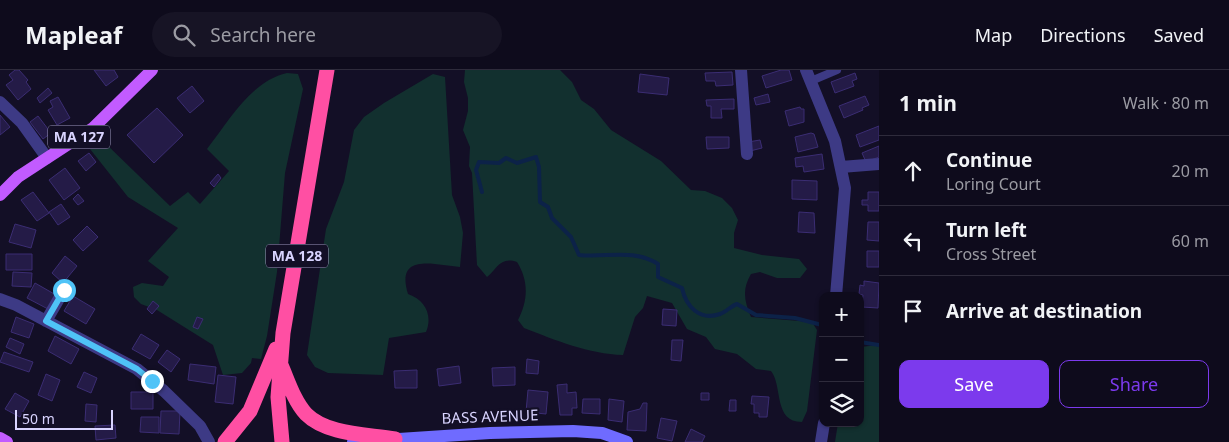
<!DOCTYPE html>
<html lang="en">
<head>
<meta charset="utf-8">
<style>
	body { margin:0; font-family:"Noto Sans",sans-serif; background:#171425; color:#f1f3f6 }
	.controls { position:absolute; right:15px; bottom:15px; display:grid; overflow:hidden; border-radius:10px; box-shadow:0 1px 4px #0004 }
	.controls button { width:45px; height:45px; display:grid; place-items:center; padding:0; border:0; border-bottom:1px solid #2e2b3b; background:#0e0b1c; color:#f1f3f6; font:25px sans-serif }
	.scale { position:absolute; left:15px; bottom:12px; width:98px; box-sizing:border-box; padding-left:5px; border:2px solid #d9d4ff; border-top:0; font-size:14px; line-height:18px; white-space:nowrap; color:#d9d4ff; -webkit-text-stroke:4px #130f26; paint-order:stroke }
	.stop { position:absolute; width:15px; height:15px; margin:-11px; border:4px solid #4fc3f7; border-radius:50%; background:#fff }
	.stop.end { background:#4fc3f7; border-color:#fff; box-shadow:0 1px 5px #0008 }
	.list { margin:0; padding:0; list-style:none }
	h2 { display:flex; justify-content:space-between; align-items:center; height:65px; margin:0; padding:0 20px; font-size:21px }
	h2 small { font-size:16px; font-weight:400; color:#9b9ba3 }
	.list li { display:grid; grid-template-columns:32px 1fr auto; gap:15px; align-items:center; box-sizing:border-box; height:70px; padding:0 20px; border-top:1px solid #2e2b3b }
	.list b { display:block; font-size:19px; white-space:nowrap }
	.list p { margin:0; font-size:16px; white-space:nowrap; color:#9b9ba3 }
	.list em { font-size:16px; font-style:normal; color:#9b9ba3 }
	.actions { display:flex; gap:10px; padding:15px 20px }
	.actions a { flex:1; padding:11px 0; border:1px solid #7c3aed; border-radius:10px; text-align:center; font-size:18px; color:#7c3aed }
	.actions .main { background:#7c3aed; color:#fff }
	.icon { flex:none; width:28px; height:28px; fill:none; stroke:currentColor; stroke-width:2; stroke-linecap:round; stroke-linejoin:round }
	.map { position:relative; flex:none; width:879px; height:372px; overflow:hidden }
	header { display:flex; align-items:center; gap:30px; box-sizing:border-box; height:70px; padding:0 25px; background:#0e0b1c; border-bottom:1px solid #2e2b3b }
	header strong { font-size:24px }
	nav { display:flex; gap:28px; margin-inline-start:auto; font-size:18px }
	.search { width:350px; height:45px; background:#171425; display:flex; align-items:center; gap:12px; box-sizing:border-box; padding:0 18px; border-radius:28px; color:#9b9ba3; font-size:19px }
	main { display:flex }
	aside { flex:1; background:#0e0b1c }
	.map>svg:first-child { display:block }
	.green { fill:#12302f }
	.lines { fill:none; stroke-linecap:round; stroke-linejoin:round }
	.stream { stroke:#0c2248; stroke-width:4 }
	.building { fill:#241b47; stroke:#3b2d73 }
	.lane { stroke:#3d3a85; stroke-width:8 }
	.street { stroke:#3d3a85; stroke-width:12 }
	.secondary { stroke:#6f6bff; stroke-width:12 }
	.primary { stroke:#c25bff; stroke-width:12 }
	.highway { stroke:#ff4fa3; stroke-width:15 }
	.route { stroke:#4fc3f7; stroke-width:6 }
	.labels { text-anchor:middle; stroke-width:4.5; stroke-linejoin:round; paint-order:stroke }
	.shield { fill:#130f26; stroke:#9e99be; stroke-width:1 }
	.shield-label { font-size:14px; font-weight:bold; fill:#d9d4ff }
	.street-label { font-size:15px; fill:#d9d4ff; stroke:#130f26 }
</style>
</head>
<body>
<header>
<strong>Mapleaf</strong>
<div class="search"><svg class="icon" aria-label="search" viewBox="0 0 24 24"><circle cx="10" cy="10" r="6"/><path d="M15 15l6 6"/></svg>Search here</div>
<nav><a>Map</a><a>Directions</a><a>Saved</a></nav>
</header>
<main>
<div class="map">
<svg width="879" height="372" viewBox="0 0 879 372">
	<rect width="100%" height="100%" fill="#130f26"/>
	<!-- green -->
	<path class="green" d="M 465,0 L 560,0 L 572,12 L 581,30 L 594,39 L 611,60 L 661,91 L 691,120 L 705,121 L 722,128 L 732,138 L 738,150 L 734,163 L 734,178 L 762,185 L 799,189 L 807,199 L 800,208 L 777,208 L 760,202 L 751,204 C 742,219 744,231 751,247 L 812,252 L 817,260 L 807,341 L 802,352 C 773,352 783,316 771,301 L 756,299 L 737,284 L 715,279 L 706,267 L 687,259 L 672,233 L 647,226 L 643,238 L 635,247 L 623,285 C 589,284 555,270 524,258 L 518,250 C 528,231 529,211 517,192 C 500,186 497,199 487,207 L 477,195 L 472,103 L 469,96 L 470,77 L 463,60 L 468,41 L 468,28 L 464,12 Z
		M 287,3 L 298,4 L 303,19 L 285,103 L 277,202 L 267,266 L 261,289 L 252,288 L 251,293 L 242,303 L 223,305 L 213,275 L 157,240 L 141,234 L 134,227 L 133,217 L 142,213 L 163,216 L 169,207 L 148,191 L 178,158 L 128,127 L 90,79 L 103,71 L 170,136 L 188,122 L 200,134 L 229,101 L 207,79 C 229,51 251,11 287,3 Z
		M 433,4 L 445,7 L 452,125 L 460,147 L 463,163 L 460,197 C 435,195 395,182 408,224 C 425,230 433,245 426,262 L 389,268 L 383,305 L 328,303 L 315,297 L 307,285 L 326,159 L 344,112 L 354,60 L 364,47 L 384,33 Z
		M 879,275 L 879,372 L 835,372 L 838,353 L 860,353 L 860,277 Z"/>
	<g class="lines">
		<!-- stream -->
		<path class="stream" d="M 482,122 L 476,100 L 479,92 L 499,93 L 506,88 L 517,93 L 536,87 L 539,97 L 540,132 L 548,137 L 552,148 L 571,167 L 579,185 C 606,188 633,178 658,194 L 658,207 L 682,218 C 686,237 700,251 720,244 C 726,242 731,236 737,234 L 756,245 L 795,248 L 822,255
			M 860,272 L 879,275"/>
	</g>
	<!-- building -->
	<path class="building" d="M 15,0 L 19,0 L 28,10 L 26,12 L 31,19 L 18,30 L 6,15 L 13,10 L 9,5 Z
		M 94,0 L 114,0 L 118,7 L 106,16 Z
		M 781,0 L 789,0 L 792,10 L 766,18 L 762,6 Z
		M 732,2 L 733,15 L 716,16 L 715,11 L 706,11 L 705,3 Z
		M 855,3 L 857,9 L 852,11 L 854,16 L 835,23 L 831,12 Z
		M 640,4 L 669,8 L 667,25 L 638,22 Z
		M 192,16 L 204,31 L 190,43 L 177,28 Z
		M 48,18 L 52,23 L 40,33 L 37,28 Z
		M 768,24 L 770,32 L 756,35 L 754,28 Z
		M 865,26 L 869,35 L 862,38 L 863,40 L 844,48 L 839,36 Z
		M 58,27 L 70,48 L 57,55 L 48,40 L 53,37 L 50,31 Z
		M 734,29 L 734,39 L 721,39 L 722,48 L 711,48 L 711,36 L 707,36 L 706,30 Z
		M 800,37 L 801,39 L 804,39 L 804,52 L 789,56 L 785,41 Z
		M 157,38 L 183,65 L 154,93 L 127,65 Z
		M 0,45 L 10,57 L 0,65 Z
		M 38,46 L 51,63 L 43,69 L 30,52 Z
		M 879,56 L 879,70 L 860,77 L 856,65 Z
		M 811,63 L 814,64 L 818,77 L 798,82 L 795,67 Z
		M 706,67 L 729,67 L 729,78 L 707,79 Z
		M 760,70 L 762,78 L 750,81 L 748,72 Z
		M 879,76 L 879,87 L 866,92 L 862,83 Z
		M 89,83 L 96,92 L 86,101 L 78,91 Z
		M 822,84 L 824,99 L 804,102 L 803,96 L 796,97 L 795,88 Z
		M 65,98 L 80,118 L 64,130 L 49,110 Z
		M 218,104 L 221,108 L 214,117 L 210,113 Z
		M 792,110 L 817,111 L 817,130 L 792,129 Z
		M 33,122 L 49,143 L 37,151 L 21,130 Z
		M 868,122 L 879,122 L 879,141 L 868,141 L 868,135 L 862,135 L 862,130 L 868,130 Z
		M 78,124 L 84,131 L 78,135 L 73,129 Z
		M 61,134 L 70,147 L 58,155 L 49,142 Z
		M 799,142 L 814,143 L 815,163 L 798,162 Z
		M 868,152 L 879,152 L 879,171 L 867,170 Z
		M 15,154 L 36,160 L 31,178 L 9,172 Z
		M 87,156 L 98,167 L 83,181 L 73,170 Z
		M 867,181 L 879,181 L 879,197 L 867,197 Z
		M 6,184 L 32,184 L 32,200 L 6,200 Z
		M 65,186 L 77,196 L 63,213 L 52,203 Z
		M 13,202 L 32,203 L 31,217 L 12,216 Z
		M 864,211 L 879,213 L 878,238 L 862,237 L 863,225 L 859,224 L 860,215 L 864,216 Z
		M 35,213 L 56,225 L 48,239 L 27,228 Z
		M 73,226 L 95,239 L 86,254 L 64,241 Z
		M 153,231 L 159,236 L 152,244 L 147,239 Z
		M 663,239 L 677,240 L 676,256 L 662,255 Z
		M 16,247 L 34,254 L 29,268 L 11,262 Z
		M 197,247 L 203,249 L 198,259 L 193,257 Z
		M 141,264 L 159,275 L 150,289 L 132,279 Z
		M 55,266 L 79,279 L 71,294 L 48,281 Z
		M 10,268 L 24,274 L 20,284 L 6,277 Z
		M 672,270 L 683,270 L 681,291 L 671,290 Z
		M 167,280 L 180,289 L 171,302 L 158,292 Z
		M 4,282 L 33,292 L 29,302 L 0,292 Z
		M 527,289 L 539,291 L 538,304 L 526,303 Z
		M 190,294 L 216,297 L 214,314 L 188,310 Z
		M 459,296 L 461,313 L 439,316 L 437,299 Z
		M 515,297 L 515,315 L 493,316 L 492,298 Z
		M 417,300 L 417,318 L 395,318 L 394,301 Z
		M 84,302 L 97,308 L 91,323 L 77,317 Z
		M 46,304 L 60,310 L 52,331 L 38,325 Z
		M 218,305 L 236,307 L 233,334 L 215,332 Z
		M 567,314 L 567,323 L 576,322 L 577,338 L 572,338 L 572,345 L 560,345 L 557,315 Z
		M 528,320 L 548,322 L 546,344 L 526,342 Z
		M 131,322 L 153,322 L 153,339 L 131,339 Z
		M 15,323 L 29,331 L 20,347 L 5,339 Z
		M 701,323 L 709,323 L 709,330 L 701,330 Z
		M 752,326 L 769,327 L 767,347 L 759,347 L 759,343 L 754,343 L 754,334 L 751,334 Z
		M 583,329 L 600,329 L 600,344 L 582,343 Z
		M 609,329 L 624,331 L 622,352 L 608,350 Z
		M 730,330 L 736,330 L 736,341 L 729,341 Z
		M 643,333 L 647,333 L 646,361 L 627,360 L 628,342 L 640,339 Z
		M 86,334 L 97,335 L 96,352 L 85,351 Z
		M 161,341 L 180,341 L 179,364 L 160,363 Z
		M 141,347 L 159,347 L 159,363 L 140,362 Z
		M 661,348 L 677,351 L 672,371 L 657,368 Z
		M 115,355 L 116,368 L 96,370 L 95,356 Z
		M 691,359 L 705,366 L 702,372 L 685,372 Z"/>
	<g class="lines">
		<!-- lane -->
		<path class="lane" d="M 811,11 L 837,0"/>
		<!-- street -->
		<path class="street" d="M 741,0 L 747,84
			M 806,0 L 835,71 L 845,118 L 836,226
			M 0,32 L 22,53 L 47,88
			M 841,97 L 879,94
			M 0,229 L 16,235 L 137,299 L 164,321 L 200,356 L 209,372
			M 46,251 L 64,220
			M 821,372 L 824,353"/>
		<!-- secondary -->
		<path class="secondary" d="M 353,372 L 490,363 L 573,361 L 602,363 L 627,372"/>
		<!-- primary -->
		<path class="primary" d="M 0,125 L 18,107 L 93,58 L 152,0
			M 0,368 L 7,372"/>
		<!-- highway -->
		<path class="highway" d="M 281,295 C 288,311 294,331 306,344 C 327,365 367,364 395,369
			M 225,372 L 250,341 L 276,279
			M 282,372 L 278,327 L 283,263 L 327,0"/>
	</g>
	<g class="lines">
		<!-- route -->
		<path class="route" d="M 64,220 L 46,251 L 137,299 L 152,311"/>
	</g>
	<g class="labels">
		<!-- shield labels -->
		<g class="shield">
			<rect x="48" y="55.5" width="62" height="23" rx="4"/>
			<rect x="266" y="174.5" width="62" height="23" rx="4"/>
		</g>
		<g class="shield-label">
			<text x="79" y="72">MA 127</text>
			<text x="297" y="191">MA 128</text>
		</g>
		<!-- street labels -->
		<g class="street-label">
			<text transform="translate(490 347) rotate(-2)" y="5">BASS AVENUE</text>
		</g>
	</g>
</svg>
<div class="controls">
<button>+</button>
<button>−</button>
<button><svg class="icon" aria-label="layers" viewBox="0 0 24 24"><path d="M12 4l9 5-9 5-9-5zM3 14l9 5 9-5"/></svg></button>
</div>
<div class="scale">50 m</div>
<div class="stop" style="left:64px;top:220px"></div>
<div class="stop end" style="left:152px;top:311px"></div>
</div>
<aside>
<h2>1 min<small>Walk · 80 m</small></h2>
<ul class="list">
<li><svg class="icon" aria-label="ahead" viewBox="0 0 24 24"><path d="M12 20V5M6 11l6-6 6 6"/></svg><div><b>Continue</b><p>Loring Court</p></div><em>20 m</em></li>
<li><svg class="icon" aria-label="left" viewBox="0 0 24 24"><path d="M17 20v-9H6M10 6l-5 5 5 5"/></svg><div><b>Turn left</b><p>Cross Street</p></div><em>60 m</em></li>
<li><svg class="icon" aria-label="arrive" viewBox="0 0 24 24"><path d="M6 21V4h12l-3 4 3 4H6"/></svg><div><b>Arrive at destination</b></div></li>
</ul>
<div class="actions"><a class="main">Save</a><a>Share</a></div>
</aside>
</main>
</body>
</html>
